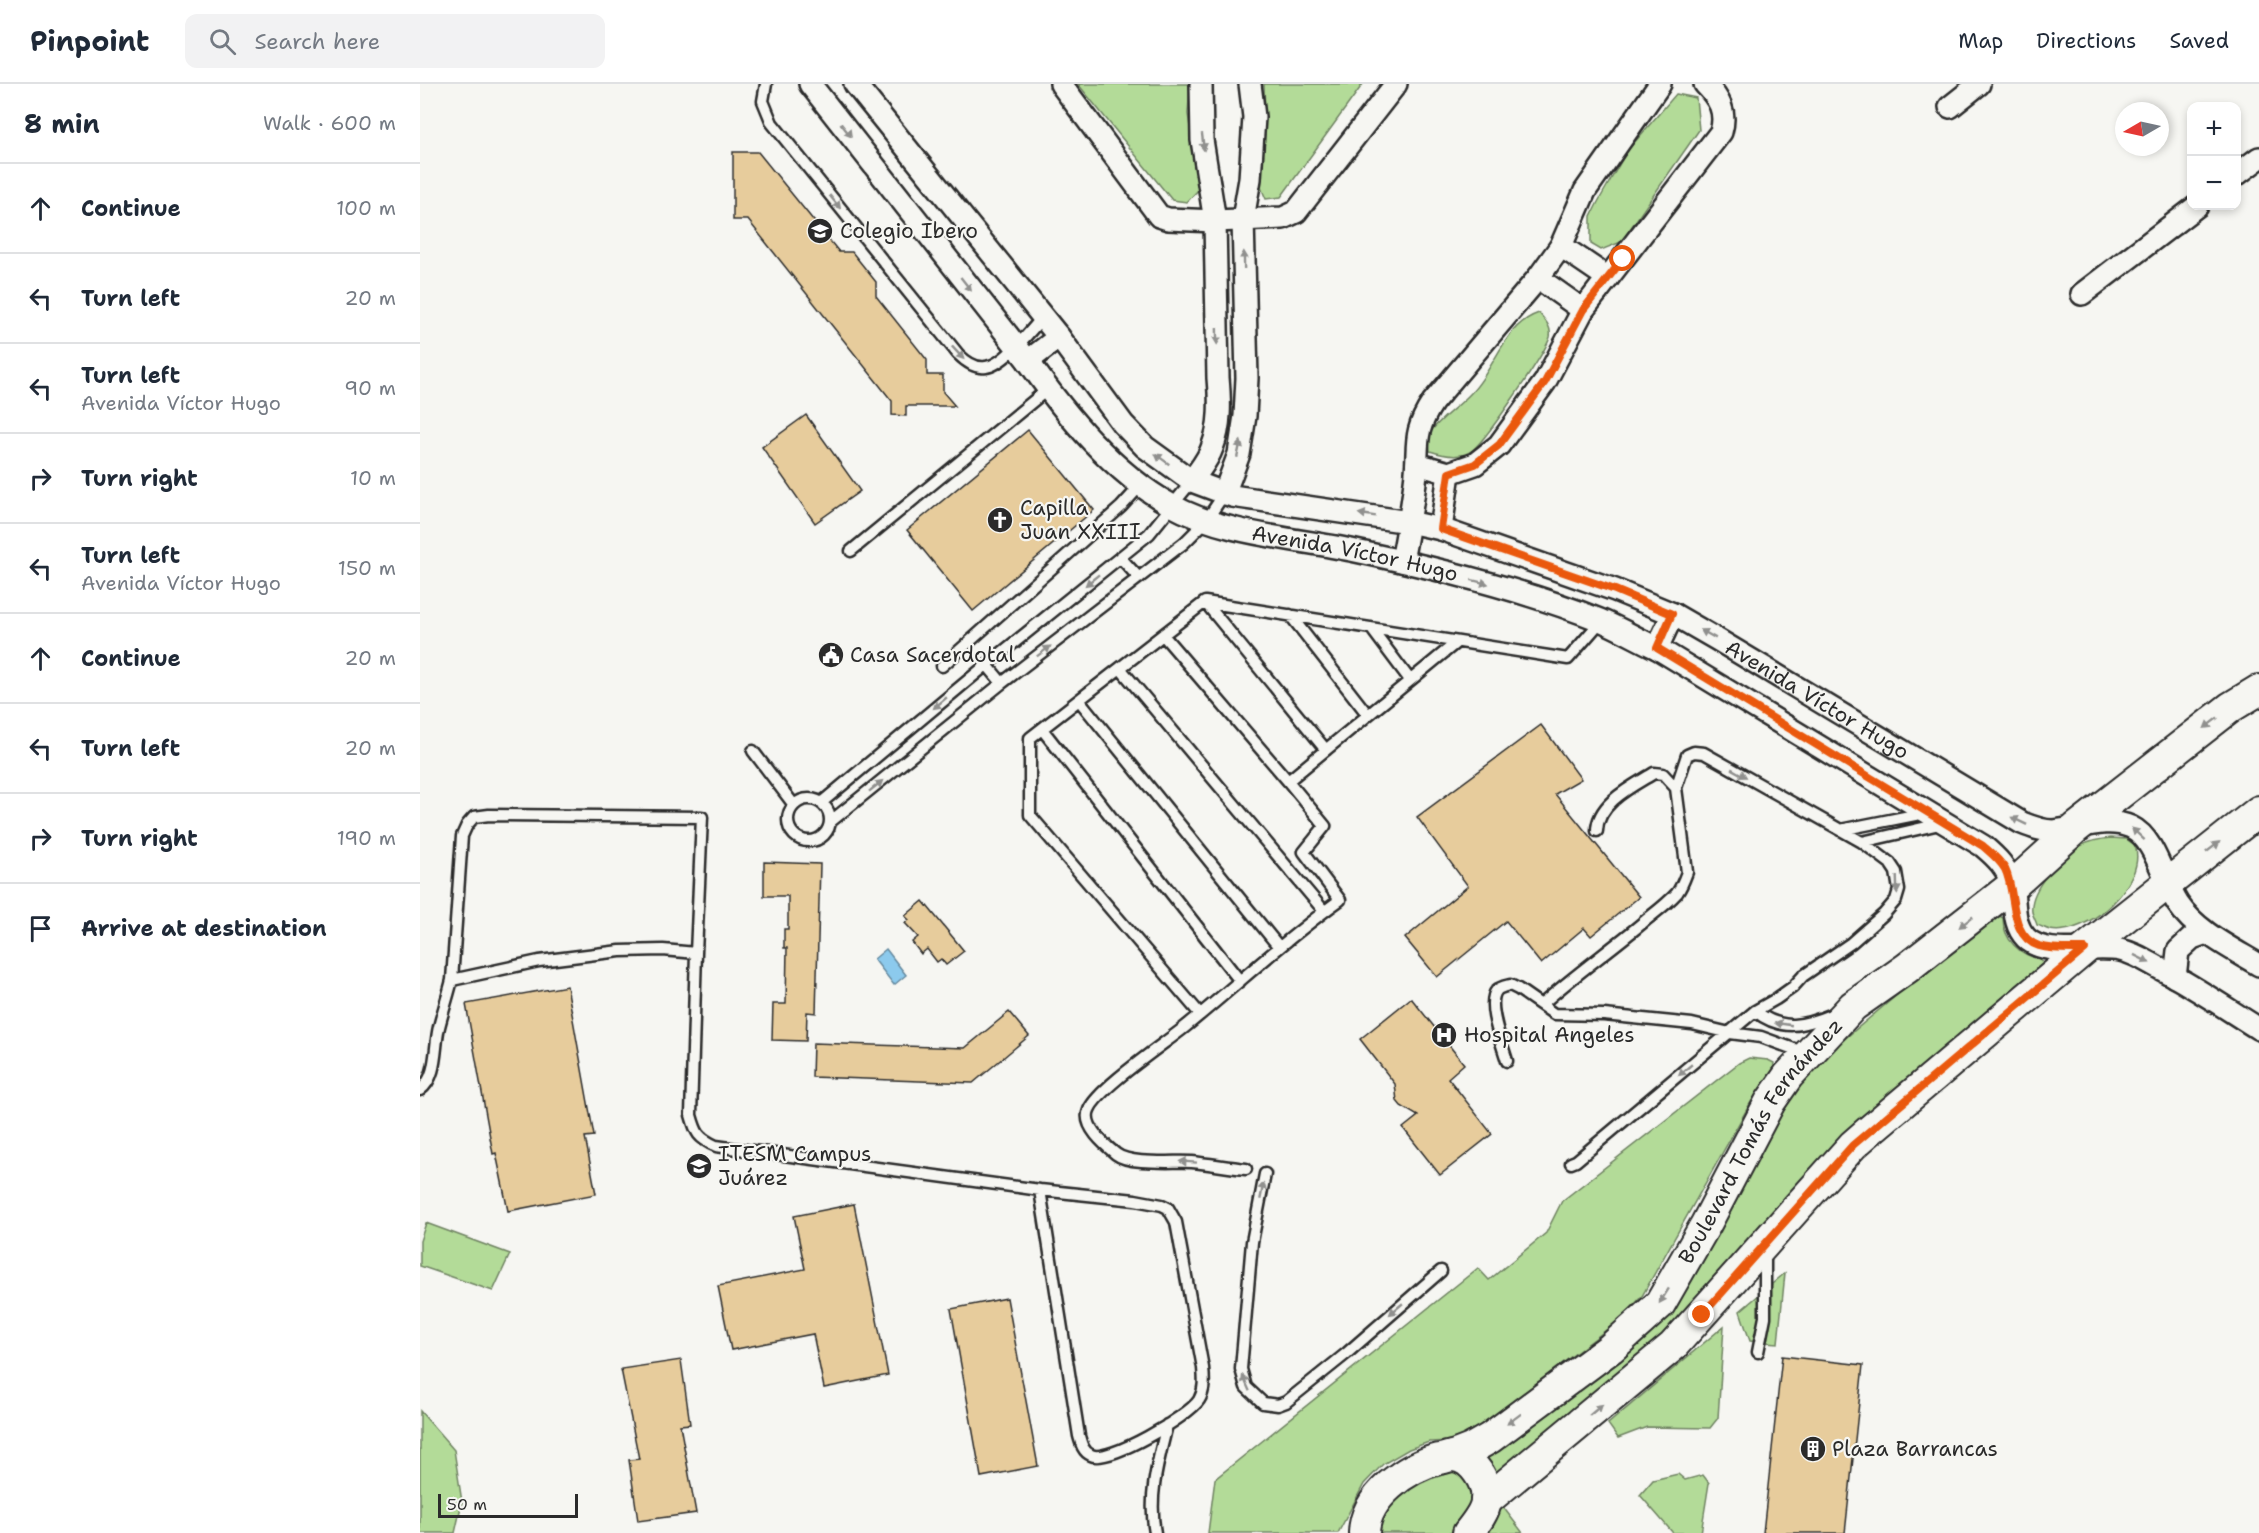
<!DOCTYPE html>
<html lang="en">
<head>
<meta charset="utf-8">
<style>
	body { margin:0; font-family:"Shantell Sans",sans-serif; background:#f2f2f3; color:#1f2937 }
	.controls { position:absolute; right:18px; top:18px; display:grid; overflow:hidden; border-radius:12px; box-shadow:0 3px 9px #0003 }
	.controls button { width:54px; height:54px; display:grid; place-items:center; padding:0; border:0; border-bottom:2px solid #e0e1e3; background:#fff; color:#1f2937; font:30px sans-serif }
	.compass { position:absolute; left:1695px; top:18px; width:54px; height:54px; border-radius:50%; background:#fff; box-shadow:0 3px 9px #0003; rotate:261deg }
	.scale { position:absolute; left:18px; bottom:15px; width:140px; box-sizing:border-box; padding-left:6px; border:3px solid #2b2b2b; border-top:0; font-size:16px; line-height:21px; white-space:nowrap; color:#2b2b2b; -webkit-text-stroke:4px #f6f6f2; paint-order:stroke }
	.stop { position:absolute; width:18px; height:18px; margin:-14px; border:4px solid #ea580c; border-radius:50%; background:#fff }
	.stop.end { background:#ea580c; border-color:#fff; box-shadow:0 2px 6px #0008 }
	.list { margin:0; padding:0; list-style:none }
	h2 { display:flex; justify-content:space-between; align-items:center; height:78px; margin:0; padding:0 24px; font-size:26px }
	h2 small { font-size:20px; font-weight:400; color:#747a83 }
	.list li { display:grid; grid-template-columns:39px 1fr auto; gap:18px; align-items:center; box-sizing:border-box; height:90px; padding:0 24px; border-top:2px solid #e0e1e3 }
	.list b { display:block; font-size:22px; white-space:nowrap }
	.list p { margin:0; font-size:20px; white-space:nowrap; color:#747a83 }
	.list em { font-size:20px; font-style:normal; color:#747a83 }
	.icon { flex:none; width:33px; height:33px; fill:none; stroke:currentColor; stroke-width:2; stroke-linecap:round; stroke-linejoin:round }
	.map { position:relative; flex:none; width:1839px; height:1449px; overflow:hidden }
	header { display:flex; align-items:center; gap:36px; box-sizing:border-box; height:84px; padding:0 30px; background:#fff; border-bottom:2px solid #e0e1e3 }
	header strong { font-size:28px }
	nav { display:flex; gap:33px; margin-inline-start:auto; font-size:21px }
	.search { width:420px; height:54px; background:#f2f2f3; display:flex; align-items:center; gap:15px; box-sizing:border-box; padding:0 21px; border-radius:12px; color:#747a83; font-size:22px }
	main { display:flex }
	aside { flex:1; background:#fff }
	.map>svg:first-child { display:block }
	.green { fill:#b3db98; stroke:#6f8362; stroke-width:1.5 }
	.water { fill:#8ccaed; stroke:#658a9f; stroke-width:1.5 }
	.building { fill:#e7cc9c; stroke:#2b2b2b; stroke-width:1.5 }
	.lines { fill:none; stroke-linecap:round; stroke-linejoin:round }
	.service-casing { stroke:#2b2b2b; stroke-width:15 }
	.minor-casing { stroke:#2b2b2b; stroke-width:26 }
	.secondary-casing { stroke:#2b2b2b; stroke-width:34 }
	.service { stroke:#f6f6f2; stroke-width:10 }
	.minor { stroke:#f6f6f2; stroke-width:21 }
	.secondary { stroke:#f6f6f2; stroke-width:30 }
	.oneway { fill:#90908e }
	.route { stroke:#ea580c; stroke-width:8 }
	.labels { text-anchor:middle; stroke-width:4.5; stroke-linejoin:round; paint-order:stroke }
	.poi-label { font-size:21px; fill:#2b2b2b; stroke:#f6f6f2; text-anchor:start }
	.street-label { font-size:21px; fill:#2b2b2b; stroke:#f6f6f2 }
</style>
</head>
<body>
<header>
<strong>Pinpoint</strong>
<div class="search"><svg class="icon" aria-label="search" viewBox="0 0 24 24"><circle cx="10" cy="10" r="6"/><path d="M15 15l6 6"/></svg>Search here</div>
<nav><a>Map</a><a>Directions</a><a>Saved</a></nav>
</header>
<main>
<aside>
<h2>8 min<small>Walk · 600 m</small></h2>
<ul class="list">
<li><svg class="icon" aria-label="ahead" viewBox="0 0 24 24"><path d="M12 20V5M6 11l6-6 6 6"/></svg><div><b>Continue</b></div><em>100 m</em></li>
<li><svg class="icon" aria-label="left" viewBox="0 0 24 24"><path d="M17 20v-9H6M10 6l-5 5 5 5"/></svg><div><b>Turn left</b></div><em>20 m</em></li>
<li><svg class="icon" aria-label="left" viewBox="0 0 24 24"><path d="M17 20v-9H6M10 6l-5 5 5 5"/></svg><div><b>Turn left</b><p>Avenida Víctor Hugo</p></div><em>90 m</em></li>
<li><svg class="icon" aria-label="right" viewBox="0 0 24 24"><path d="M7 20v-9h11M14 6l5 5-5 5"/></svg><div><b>Turn right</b></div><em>10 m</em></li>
<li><svg class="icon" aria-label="left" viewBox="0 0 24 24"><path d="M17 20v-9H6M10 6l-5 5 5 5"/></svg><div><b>Turn left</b><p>Avenida Víctor Hugo</p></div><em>150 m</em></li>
<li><svg class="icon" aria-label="ahead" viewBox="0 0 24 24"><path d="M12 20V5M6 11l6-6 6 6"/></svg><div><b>Continue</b></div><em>20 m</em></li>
<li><svg class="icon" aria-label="left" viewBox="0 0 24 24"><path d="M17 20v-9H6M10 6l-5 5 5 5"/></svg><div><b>Turn left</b></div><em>20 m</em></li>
<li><svg class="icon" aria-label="right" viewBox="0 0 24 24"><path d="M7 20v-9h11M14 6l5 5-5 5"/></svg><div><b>Turn right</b></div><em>190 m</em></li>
<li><svg class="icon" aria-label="arrive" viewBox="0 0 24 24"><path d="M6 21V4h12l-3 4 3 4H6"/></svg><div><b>Arrive at destination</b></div></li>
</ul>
</aside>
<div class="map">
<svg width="1839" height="1449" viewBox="0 0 1839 1449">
	<rect width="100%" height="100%" fill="#f6f6f2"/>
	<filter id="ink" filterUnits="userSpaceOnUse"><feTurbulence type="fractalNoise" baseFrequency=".0167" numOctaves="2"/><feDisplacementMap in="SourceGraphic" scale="12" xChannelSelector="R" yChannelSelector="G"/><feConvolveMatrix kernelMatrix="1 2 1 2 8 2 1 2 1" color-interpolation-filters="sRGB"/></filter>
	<g filter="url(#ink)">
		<!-- green -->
		<path class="green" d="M 658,0 L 770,0 L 768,30 L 779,105 L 767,118 L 752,116 Z
			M 844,0 L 943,0 L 861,113 L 846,115 L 840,101 L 845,34 Z
			M 1256,10 L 1276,14 L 1279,46 L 1201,158 L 1181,166 L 1171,160 L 1171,132 L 1178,118 L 1207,67 Z
			M 1119,229 C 1125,236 1132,243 1130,253 C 1126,268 1063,361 1050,368 C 1038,375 1022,371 1010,367 L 1008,351 C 1020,334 1037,324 1051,309 C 1076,284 1083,241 1119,229 Z
			M 1691,754 L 1706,755 L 1715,761 C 1728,799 1668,853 1630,846 C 1626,845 1621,842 1617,841 C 1616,837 1613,832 1612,828 C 1609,805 1641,772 1660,762 C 1670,757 1680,755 1691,754 Z
			M 1578,831 L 1583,834 C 1583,856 1600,871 1620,875 L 1624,880 L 1623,884 L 1461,1017 L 1415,1062 L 1263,1234 L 1073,1393 L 1065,1376 L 1227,1245 L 1251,1221 L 1370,1016 L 1382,998 L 1409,968 L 1571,832 Z
			M 1329,974 L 1348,976 L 1354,979 L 1353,986 L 1331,1018 L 1222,1212 L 1203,1233 L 1051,1349 L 1031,1357 L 1009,1358 L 989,1365 L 963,1380 L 944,1400 L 918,1449 L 788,1449 L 795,1395 L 1058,1184 L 1069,1196 L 1126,1149 L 1142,1117 L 1319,979 Z
			M 6,1139 L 90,1170 L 73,1207 L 0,1182 L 0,1157 Z
			M 1365,1189 L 1358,1259 L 1330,1257 L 1320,1227 Z
			M 1304,1242 L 1298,1334 L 1290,1344 L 1227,1343 L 1198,1354 L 1188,1340 Z
			M 0,1327 L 34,1366 L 42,1418 L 35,1449 L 0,1449 Z
			M 1037,1387 C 1064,1404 1048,1430 1032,1449 L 959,1449 L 959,1433 L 968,1419 L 1010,1388 Z
			M 1258,1390 L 1265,1396 L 1283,1391 L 1289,1399 L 1281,1449 L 1253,1449 L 1220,1411 L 1233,1396 Z
			M 1083,1423 L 1103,1449 L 1064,1449 L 1067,1441 Z"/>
		<!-- water -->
		<path class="water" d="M 466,865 L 486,891 L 474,901 L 454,875 Z"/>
		<!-- building -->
		<path class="building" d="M 313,68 L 338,68 L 419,168 L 432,168 L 456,198 L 456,212 L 507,276 L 507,291 L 523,291 L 523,308 L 535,322 L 486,322 L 486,332 L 472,331 L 472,317 L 328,136 L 313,136 Z
			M 386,331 L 440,407 L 395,439 L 342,363 Z
			M 608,346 L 674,426 L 553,527 L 487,446 Z
			M 1121,641 L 1161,695 L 1135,710 L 1219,813 L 1171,852 L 1164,844 L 1121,880 L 1086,837 L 1017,893 L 985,854 L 1048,802 L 997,733 Z
			M 344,778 L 400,780 L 396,929 L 387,928 L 386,957 L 352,956 L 353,920 L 366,920 L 367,864 L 364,864 L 364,845 L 368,845 L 368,812 L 344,812 Z
			M 503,817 L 544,867 L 526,881 L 521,875 L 517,878 L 507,865 L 501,870 L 492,858 L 498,853 L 485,839 L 489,836 L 485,832 Z
			M 147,902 L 174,1052 L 165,1053 L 176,1110 L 88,1127 L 76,1069 L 73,1070 L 46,920 Z
			M 991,914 L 1044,980 L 1028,994 L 1072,1050 L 1020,1091 L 983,1044 L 998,1032 L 981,1022 L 977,1017 L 975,1000 L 940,955 Z
			M 589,928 L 609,952 L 553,999 L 392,993 L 393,959 L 545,964 Z
			M 434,1120 L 468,1291 L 404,1304 L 393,1250 L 311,1266 L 298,1202 L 385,1185 L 374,1132 Z
			M 587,1214 L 618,1382 L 561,1393 L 531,1225 Z
			M 1362,1272 L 1443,1281 L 1425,1449 L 1343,1449 Z
			M 261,1276 L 270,1340 L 260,1341 L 276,1429 L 218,1437 L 209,1376 L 219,1375 L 201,1285 Z"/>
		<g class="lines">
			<!-- service casing -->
			<g class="service-casing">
				<path id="service" d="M 346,0 L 343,17 L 352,39 L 538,270 C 545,277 555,285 566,283 C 584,281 610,247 622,234
					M 431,467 L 628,305
					M 700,473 L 719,494
					M 785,518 L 906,666
					M 870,531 L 948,631
					M 951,544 L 990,596
					M 743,551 L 868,697
					M 567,581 L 582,599
					M 522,582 L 701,423 L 720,402
					M 700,584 L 904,827
					M 659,616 L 859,863
					M 622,645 L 820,897
					M 333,667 L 374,721
					M368 736a21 21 0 1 1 42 0a21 21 0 1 1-42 0Z
					M 401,719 L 564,583 L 729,450 L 772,397
					M 410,738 L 582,599 L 764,459 L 786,437 L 804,410
					M 1420,746 L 1505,729
					M 1177,747 C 1177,719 1213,702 1234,689 L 1243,690 L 1256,704
					M 1442,758 L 1524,739
					M 32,896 L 42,752 L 47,741 L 54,733 L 69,731 L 282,733 L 276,869
					M 1121,921 C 1154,891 1192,865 1226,836 C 1236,828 1248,819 1257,809 C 1262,802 1264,796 1267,788 L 1256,704 L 1267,671 L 1274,668 L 1284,669 L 1442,758 L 1470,779 L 1476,788 L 1479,806 L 1476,816 L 1464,830 L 1431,859 L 1383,892 L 1373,903 L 1356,915 L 1335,927 L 1156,1077 L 1151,1079
					M 1335,927 C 1362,948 1384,942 1413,930
					M 780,930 L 610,731 L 610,654 L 785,518 L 1148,575 L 1181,537
					M 1087,977 C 1083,962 1065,919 1077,906 C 1080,903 1086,902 1090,901 L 1098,905 L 1134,930 L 1184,931 L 1272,940 L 1310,949 L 1341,953 L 1385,969
					M 0,1006 C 18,993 14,963 19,943 C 23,927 28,912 32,896 L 119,877 L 200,867 L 243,866 L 276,869 L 271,1031 C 276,1049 278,1054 296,1062 L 620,1106 L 715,1116 L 742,1121 L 748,1124 L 756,1138 L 783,1284 C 784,1295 785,1306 779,1316 C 769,1332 688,1380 671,1371 C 663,1368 661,1359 659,1352 L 620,1106
					M 826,1085 C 808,1083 790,1080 772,1078 C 753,1077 710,1081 696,1070 C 685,1061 662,1042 669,1026 C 677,1005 744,960 765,943 C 817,901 865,855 920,816 L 884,768 L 905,742 L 868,697 L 1037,558
					M 845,1090 L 832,1158 L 821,1285 L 826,1303 L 843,1319 L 858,1321 L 866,1318 L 927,1269 L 1021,1187
					M 1338,1268 L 1345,1233 L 1345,1167
					M 735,1449 C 728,1411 738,1378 747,1341"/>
			</g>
			<!-- minor casing -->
			<g class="minor-casing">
				<g id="minor">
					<path id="s1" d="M 390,0 L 608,277 C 646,331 692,388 751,421 C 803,450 873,454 931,466 C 1012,483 1102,505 1180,536 C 1199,544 1218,555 1237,564 L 1563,762 C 1576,773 1588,784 1592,802 C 1596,820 1592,840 1606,854 C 1625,874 1674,861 1700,866 C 1715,869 1728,878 1741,885 C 1775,903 1807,925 1839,945"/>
					<path id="s2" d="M 435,0 L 639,253 L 703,340 L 725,363 L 772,397 L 812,412 L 989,438 L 1021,445 L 1195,506 L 1253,530 L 1298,556 L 1602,739 C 1612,743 1622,747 1633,747 C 1658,745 1687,732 1711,743 C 1735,754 1744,799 1758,820 C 1777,848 1811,864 1839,881"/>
					<path d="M 641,0 L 739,132 L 748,135 L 795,137 L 863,134 L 876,128 L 976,0"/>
					<path d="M 1530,23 L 1559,0"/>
					<path d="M 1816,91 L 1839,74"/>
					<path d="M 1141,162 L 1188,194"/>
					<path d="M 1118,194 L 1163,226"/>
					<path d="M 1662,210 L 1777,122"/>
					<path d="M 608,277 L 639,253"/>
					<path d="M 997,380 L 1029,389 L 1055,380 L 1079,361 L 1125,298 L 1163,226 L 1301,48 C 1307,28 1299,14 1285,0"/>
					<path d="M 772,397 C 779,386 788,376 792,364 C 801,342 800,317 798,294 L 795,137 L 782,56 L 781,0"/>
					<path d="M 804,410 L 819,370 L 825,332 L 827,294 L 823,135 L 830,95 L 834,33 L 830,0"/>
					<path d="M 1021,445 L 1029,389"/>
					<path d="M 982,477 C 987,451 992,425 995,398 C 1000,362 991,351 1013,318 L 1118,194 L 1141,162 L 1165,107 L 1240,0"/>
					<path d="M 1237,564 L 1253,530"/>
					<path d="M 1755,893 L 1758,867 L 1772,854 L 1786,849"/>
				</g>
			</g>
			<!-- secondary casing -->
			<g class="secondary-casing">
				<g id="secondary">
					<path id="s3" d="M 1033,1372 L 1051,1365 L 1070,1354 L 1191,1264 L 1240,1220 L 1286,1140 L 1350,1018 L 1368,992 L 1433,922 L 1487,884 L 1592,802 L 1656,744 L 1811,623 L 1839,606"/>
					<path d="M 1066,1417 L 1253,1262 L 1433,1061 L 1449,1047 L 1665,865 L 1839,727"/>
					<path d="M 944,1449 C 945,1412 987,1383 1019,1375 C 1023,1375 1029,1372 1033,1372 C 1052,1373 1069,1399 1066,1417 C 1065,1428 1055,1440 1048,1449"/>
				</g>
			</g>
			<!-- service -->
			<use href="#service" class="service"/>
			<!-- minor -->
			<use href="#minor" class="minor"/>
			<!-- secondary -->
			<use href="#secondary" class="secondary"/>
		</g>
		<!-- one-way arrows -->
		<defs><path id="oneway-solid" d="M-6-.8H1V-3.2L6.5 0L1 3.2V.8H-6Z" transform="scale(1.5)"/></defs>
		<g class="oneway">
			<use href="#oneway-solid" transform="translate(426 46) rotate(52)"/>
			<use href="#oneway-solid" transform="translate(783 58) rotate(83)"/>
			<use href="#oneway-solid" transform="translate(415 118) rotate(51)"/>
			<use href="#oneway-solid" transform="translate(824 176) rotate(-91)"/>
			<use href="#oneway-solid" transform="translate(546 200) rotate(52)"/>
			<use href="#oneway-solid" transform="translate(797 252) rotate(89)"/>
			<use href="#oneway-solid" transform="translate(538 269) rotate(47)"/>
			<use href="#oneway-solid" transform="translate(819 365) rotate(-78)"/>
			<use href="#oneway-solid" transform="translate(742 375) rotate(-144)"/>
			<use href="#oneway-solid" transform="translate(947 431) rotate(-171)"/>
			<use href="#oneway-solid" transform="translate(672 496) rotate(141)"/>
			<use href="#oneway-solid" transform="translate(1060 498) rotate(14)"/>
			<use href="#oneway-solid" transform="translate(1288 550) rotate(-151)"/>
			<use href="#oneway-solid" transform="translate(624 567) rotate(-37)"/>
			<use href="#oneway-solid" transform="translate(520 619) rotate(140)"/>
			<use href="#oneway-solid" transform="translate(1791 639) rotate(142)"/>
			<use href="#oneway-solid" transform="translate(1319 689) rotate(29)"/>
			<use href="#oneway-solid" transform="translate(456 702) rotate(-39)"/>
			<use href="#oneway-solid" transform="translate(1599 737) rotate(-154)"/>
			<use href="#oneway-solid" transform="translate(1718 750) rotate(-137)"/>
			<use href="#oneway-solid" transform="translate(1793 763) rotate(-38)"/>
			<use href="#oneway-solid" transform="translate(1477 801) rotate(88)"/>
			<use href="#oneway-solid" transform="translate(1546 838) rotate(142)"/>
			<use href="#oneway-solid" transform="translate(1722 875) rotate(27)"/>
			<use href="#oneway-solid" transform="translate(1363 940) rotate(-172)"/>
			<use href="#oneway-solid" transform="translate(1265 986) rotate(140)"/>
			<use href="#oneway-solid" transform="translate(768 1078) rotate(-176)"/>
			<use href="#oneway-solid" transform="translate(842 1107) rotate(-79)"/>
			<use href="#oneway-solid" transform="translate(1244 1212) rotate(123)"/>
			<use href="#oneway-solid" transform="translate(976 1225) rotate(140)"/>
			<use href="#oneway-solid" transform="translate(826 1299) rotate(-114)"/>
			<use href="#oneway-solid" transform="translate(1176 1326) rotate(-40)"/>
			<use href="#oneway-solid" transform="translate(1094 1335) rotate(143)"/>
		</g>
	</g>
	<g class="lines" filter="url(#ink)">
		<!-- route -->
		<path class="route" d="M 1203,175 L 1163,226 L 1125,298 L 1079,361 L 1055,380 L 1029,389 L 1021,445 L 1195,506 L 1252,530 L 1237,564 L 1563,762 C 1571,769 1580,776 1585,785 C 1597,809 1588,852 1619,862 C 1633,866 1650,865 1665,865 L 1433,1061 L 1282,1231"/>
	</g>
	<!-- icons -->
	<defs>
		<g id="school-disc" transform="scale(1.35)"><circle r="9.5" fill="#2b2b2b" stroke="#f6f6f2"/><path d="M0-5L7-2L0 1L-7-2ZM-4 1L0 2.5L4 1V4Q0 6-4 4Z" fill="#fff"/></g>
		<g id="church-disc" transform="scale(1.35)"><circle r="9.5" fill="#2b2b2b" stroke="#f6f6f2"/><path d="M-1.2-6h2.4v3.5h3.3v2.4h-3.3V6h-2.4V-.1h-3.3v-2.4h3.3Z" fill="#fff"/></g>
		<g id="civic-disc" transform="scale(1.35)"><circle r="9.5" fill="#2b2b2b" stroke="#f6f6f2"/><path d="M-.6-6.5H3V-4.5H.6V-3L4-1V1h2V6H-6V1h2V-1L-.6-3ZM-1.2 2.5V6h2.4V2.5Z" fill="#fff"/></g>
		<g id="hospital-disc" transform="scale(1.35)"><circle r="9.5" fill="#2b2b2b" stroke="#f6f6f2"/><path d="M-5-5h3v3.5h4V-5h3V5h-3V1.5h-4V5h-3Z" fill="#fff"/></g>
		<g id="university-disc" transform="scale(1.35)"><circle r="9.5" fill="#2b2b2b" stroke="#f6f6f2"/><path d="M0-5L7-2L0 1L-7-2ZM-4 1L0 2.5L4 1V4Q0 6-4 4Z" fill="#fff"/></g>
		<g id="building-disc" transform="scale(1.35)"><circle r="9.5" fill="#2b2b2b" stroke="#f6f6f2"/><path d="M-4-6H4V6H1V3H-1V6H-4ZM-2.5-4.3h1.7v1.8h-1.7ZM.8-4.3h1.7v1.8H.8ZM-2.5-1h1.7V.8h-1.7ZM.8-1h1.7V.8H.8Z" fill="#fff"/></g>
	</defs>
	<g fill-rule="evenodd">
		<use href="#school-disc" x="400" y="147"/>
		<use href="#church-disc" x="580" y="436"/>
		<use href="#civic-disc" x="411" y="571"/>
		<use href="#hospital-disc" x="1024" y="951"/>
		<use href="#university-disc" x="279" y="1082"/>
		<use href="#building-disc" x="1393" y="1365"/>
	</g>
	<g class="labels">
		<!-- poi labels -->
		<g class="poi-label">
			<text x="420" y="154">Colegio Ibero</text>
			<text x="600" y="431">Capilla<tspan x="600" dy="24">Juan XXIII</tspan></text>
			<text x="430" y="578">Casa Sacerdotal</text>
			<text x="1044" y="958">Hospital Angeles</text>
			<text x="298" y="1077">ITESM Campus<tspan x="298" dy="24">Juárez</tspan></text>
			<text x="1412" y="1372">Plaza Barrancas</text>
		</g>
		<!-- street labels -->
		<g class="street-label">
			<text dy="7" stroke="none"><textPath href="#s1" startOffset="748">Avenida Víctor Hugo</textPath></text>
			<text dy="7" stroke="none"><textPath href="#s2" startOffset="1192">Avenida Víctor Hugo</textPath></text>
			<text dy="7" stroke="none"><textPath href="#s3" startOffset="450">Boulevard Tomás Fernández</textPath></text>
		</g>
	</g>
</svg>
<div class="controls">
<button>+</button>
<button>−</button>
</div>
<svg class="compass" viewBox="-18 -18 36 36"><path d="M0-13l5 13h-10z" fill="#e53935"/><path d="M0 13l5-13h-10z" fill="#747a83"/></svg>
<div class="scale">50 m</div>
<div class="stop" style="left:1203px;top:175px"></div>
<div class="stop end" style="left:1282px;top:1231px"></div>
</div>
</main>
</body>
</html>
